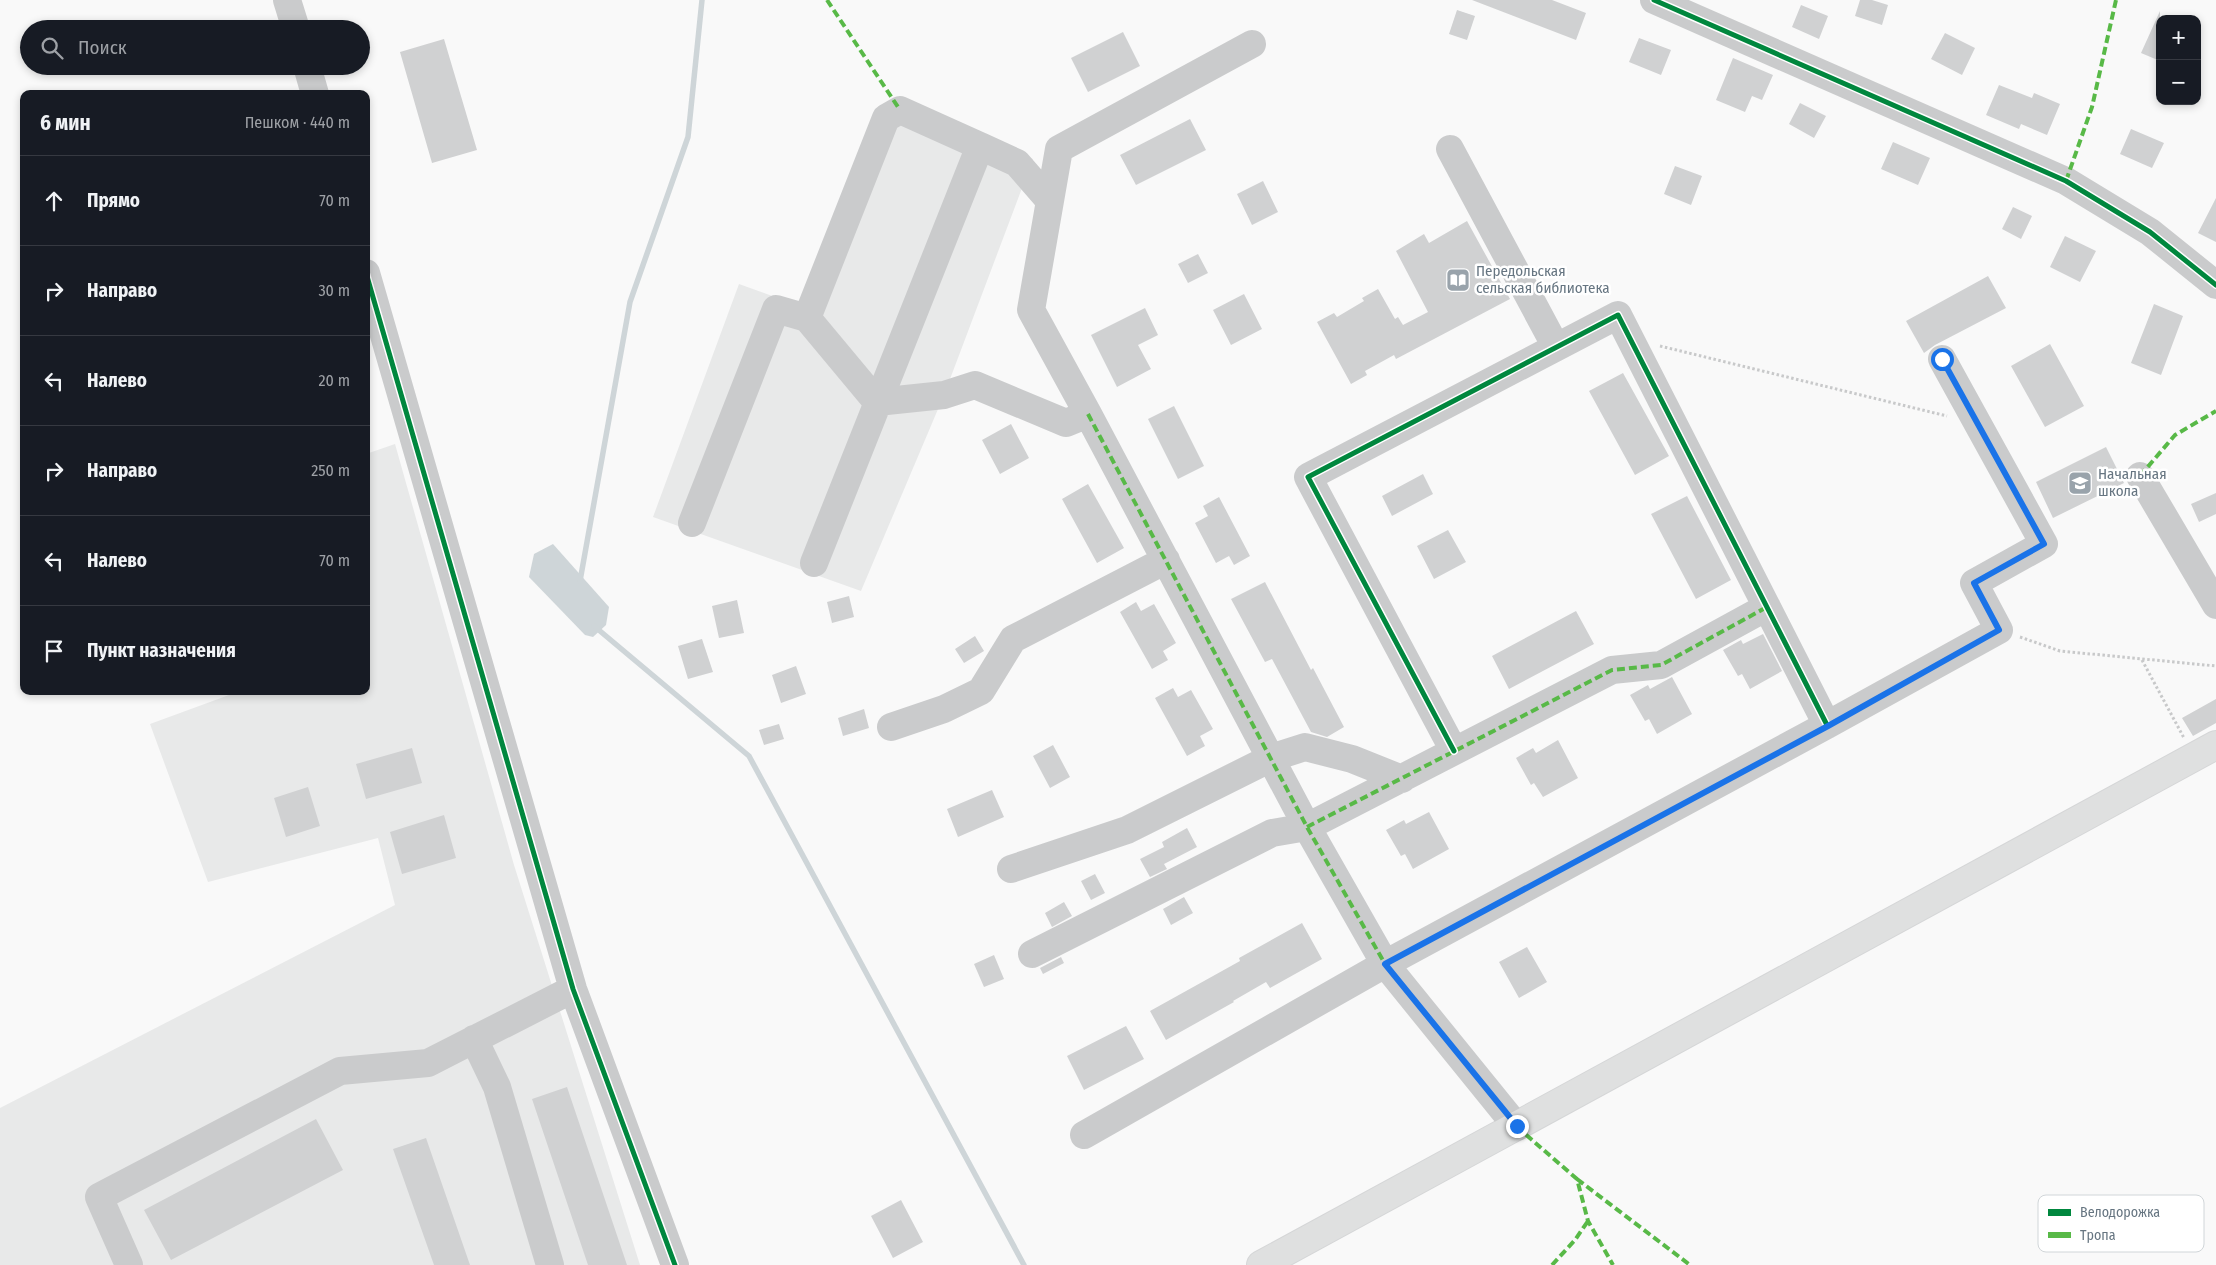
<!DOCTYPE html>
<html lang="ru">
<head>
<meta charset="utf-8">
<style>
	body { margin:0; font-family:"Fira Sans Condensed",sans-serif; background:#242831; color:#f1f3f6 }
	.controls { position:absolute; right:15px; top:15px; display:grid; overflow:hidden; border-radius:10px; box-shadow:0 2px 8px #0003 }
	.controls button { width:45px; height:45px; display:grid; place-items:center; padding:0; border:0; border-bottom:1px solid #363941; background:#171b24; color:#f1f3f6; font:25px sans-serif }
	.stop { position:absolute; width:15px; height:15px; margin:-11px; border:4px solid #1a73e8; border-radius:50%; background:#fff }
	.stop.end { background:#1a73e8; border-color:#fff; box-shadow:0 1px 5px #0008 }
	.list { margin:0; padding:0; list-style:none }
	h2 { display:flex; justify-content:space-between; align-items:center; height:65px; margin:0; padding:0 20px; font-size:21px }
	h2 small { font-size:16px; font-weight:400; color:#9ea1a6 }
	.list li { display:grid; grid-template-columns:32px 1fr auto; gap:15px; align-items:center; box-sizing:border-box; height:90px; padding:0 20px; border-top:1px solid #363941 }
	.list b { display:block; font-size:19px; white-space:nowrap }
	.list em { font-size:16px; font-style:normal; color:#9ea1a6 }
	.icon { flex:none; width:28px; height:28px; fill:none; stroke:currentColor; stroke-width:2; stroke-linecap:round; stroke-linejoin:round }
	.map { position:relative; flex:none; width:2216px; height:1265px; overflow:hidden }
	.search { position:absolute; background:#171b24; box-shadow:0 2px 8px #0003; left:20px; top:20px; width:350px; height:55px; display:flex; align-items:center; gap:12px; box-sizing:border-box; padding:0 18px; border-radius:28px; color:#9ea1a6; font-size:19px }
	.panel { position:absolute; background:#171b24; box-shadow:0 2px 8px #0003; left:20px; top:90px; width:350px; height:605px; border-radius:10px }
	.map>svg:first-child { display:block }
	.built { fill:#e8e9e9 }
	.water { fill:#ced5d8 }
	.lines { fill:none; stroke-linecap:round; stroke-linejoin:round }
	.stream { stroke:#ced5d8; stroke-width:5.5 }
	.building { fill:#d0d1d2 }
	.major-casing { stroke:#d5d6d7; stroke-width:30 }
	.path { stroke:#c8c9ca; stroke-width:3; stroke-dasharray:2.5 2.5; stroke-linecap:butt }
	.minor { stroke:#cacbcc; stroke-width:28 }
	.major { stroke:#dfe0e0; stroke-width:28 }
	.quiet { stroke:#58b947; stroke-width:4; stroke-dasharray:8 4; stroke-linecap:butt }
	.cycleway-casing { stroke:#fff; stroke-width:8 }
	.cycleway { stroke:#00873e; stroke-width:5 }
	.route { stroke:#1a73e8; stroke-width:6 }
	.labels { text-anchor:middle; stroke-width:5; stroke-linejoin:round; paint-order:stroke }
	.poi-label { font-size:15px; fill:#667581; stroke:#fff; text-anchor:start }
	.key { fill:#fff; stroke:#d1d6d9; stroke-width:1 }
	.key-label { font-size:14px; fill:#667581 }
</style>
</head>
<body>
<div class="map">
<svg width="2216" height="1265" viewBox="0 0 2216 1265">
	<rect width="100%" height="100%" fill="#f9f9f9"/>
	<!-- built -->
	<path class="built" d="M 894,99 L 1033,159 L 944,395 L 861,591 L 653,517 L 739,284 L 808,309 Z
		M 395,444 L 514,865 L 640,1265 L 0,1265 L 0,1108 L 395,905 L 378,838 L 208,882 L 150,724 L 240,691 L 366,691 L 366,454 Z"/>
	<!-- water -->
	<path class="water" d="M 553,544 L 609,607 L 606,625 L 593,637 L 585,635 L 529,577 L 534,554 Z"/>
	<g class="lines">
		<!-- stream -->
		<path class="stream" d="M 580,581 L 630,302 L 688,137 L 702,0
			M 594,626 L 749,756 L 1024,1265"/>
	</g>
	<!-- building -->
	<path class="building" d="M 1472,0 L 1552,0 L 1586,13 L 1576,40 Z
		M 1860,0 L 1872,0 L 1888,5 L 1882,25 L 1855,16 Z
		M 1801,5 L 1828,16 L 1819,39 L 1792,27 Z
		M 1457,10 L 1475,16 L 1467,40 L 1449,34 Z
		M 2160,11 L 2160,61 L 2141,53 Z
		M 1123,32 L 1140,66 L 1088,92 L 1071,58 Z
		M 1945,33 L 1975,48 L 1962,75 L 1931,59 Z
		M 1639,38 L 1671,50 L 1661,75 L 1629,62 Z
		M 444,39 L 477,150 L 432,163 L 400,52 Z
		M 1733,58 L 1773,75 L 1762,100 L 1752,96 L 1745,112 L 1716,100 Z
		M 1999,85 L 2032,98 L 2034,93 L 2060,104 L 2047,135 L 2021,124 L 2019,129 L 1986,115 Z
		M 1800,103 L 1826,116 L 1814,138 L 1789,124 Z
		M 1190,119 L 1206,150 L 1136,185 L 1120,155 Z
		M 2131,129 L 2164,143 L 2152,168 L 2120,154 Z
		M 1893,142 L 1930,158 L 1918,185 L 1881,169 Z
		M 1675,166 L 1702,176 L 1691,205 L 1664,194 Z
		M 1263,181 L 1278,212 L 1252,225 L 1237,194 Z
		M 2216,198 L 2216,242 L 2198,233 Z
		M 2013,207 L 2032,216 L 2021,239 L 2002,229 Z
		M 1467,221 L 1510,299 L 1396,359 L 1394,355 L 1365,371 L 1367,375 L 1351,384 L 1317,322 L 1334,313 L 1337,317 L 1364,301 L 1362,298 L 1378,289 L 1395,319 L 1398,317 L 1403,325 L 1428,312 L 1396,251 L 1424,234 L 1429,243 Z
		M 2065,236 L 2096,251 L 2080,282 L 2050,267 Z
		M 1198,254 L 1208,273 L 1188,283 L 1178,264 Z
		M 1988,276 L 2006,308 L 1935,345 L 1924,353 L 1906,321 Z
		M 1244,294 L 1262,329 L 1231,345 L 1213,310 Z
		M 2154,304 L 2183,316 L 2161,375 L 2131,363 Z
		M 1145,308 L 1158,335 L 1138,345 L 1151,369 L 1117,387 L 1091,335 Z
		M 2050,344 L 2084,406 L 2045,427 L 2011,366 Z
		M 1623,373 L 1669,456 L 1635,475 L 1589,391 Z
		M 1174,406 L 1204,466 L 1178,479 L 1148,419 Z
		M 1011,424 L 1029,458 L 1000,474 L 982,440 Z
		M 2106,447 L 2124,483 L 2053,518 L 2036,482 Z
		M 1423,474 L 1433,494 L 1392,516 L 1382,496 Z
		M 1088,484 L 1124,548 L 1097,563 L 1062,499 Z
		M 2216,493 L 2216,514 L 2199,522 L 2191,504 Z
		M 1687,496 L 1731,580 L 1696,599 L 1651,514 Z
		M 1219,497 L 1250,556 L 1234,565 L 1229,556 L 1216,563 L 1195,523 L 1208,516 L 1203,506 Z
		M 1448,530 L 1466,562 L 1434,579 L 1417,546 Z
		M 1265,582 L 1311,670 L 1313,668 L 1344,727 L 1327,737 L 1311,732 L 1272,659 L 1265,662 L 1231,599 Z
		M 849,596 L 854,617 L 832,623 L 827,602 Z
		M 737,600 L 744,633 L 719,638 L 712,606 Z
		M 1136,602 L 1141,611 L 1154,604 L 1176,643 L 1163,651 L 1168,660 L 1152,669 L 1120,612 Z
		M 1576,611 L 1594,644 L 1509,689 L 1492,656 Z
		M 1763,634 L 1782,671 L 1750,689 L 1742,674 L 1738,676 L 1723,650 L 1741,640 L 1743,644 Z
		M 975,636 L 984,651 L 964,663 L 955,649 Z
		M 702,639 L 713,672 L 688,679 L 678,646 Z
		M 796,666 L 806,694 L 781,703 L 772,675 Z
		M 1672,677 L 1692,714 L 1657,734 L 1649,719 L 1645,721 L 1630,695 L 1648,685 L 1650,689 Z
		M 1173,688 L 1178,697 L 1191,690 L 1213,729 L 1200,736 L 1205,746 L 1187,756 L 1155,698 Z
		M 2216,699 L 2216,723 L 2193,736 L 2182,718 Z
		M 864,709 L 869,728 L 843,736 L 838,718 Z
		M 779,724 L 784,739 L 764,745 L 759,730 Z
		M 1558,740 L 1578,778 L 1543,797 L 1534,783 L 1531,785 L 1516,758 L 1533,748 L 1536,753 Z
		M 1053,745 L 1070,777 L 1050,788 L 1033,756 Z
		M 412,748 L 422,783 L 366,799 L 356,764 Z
		M 308,787 L 320,826 L 286,837 L 274,798 Z
		M 992,790 L 1004,817 L 958,837 L 947,809 Z
		M 1429,812 L 1449,849 L 1413,869 L 1405,854 L 1401,856 L 1386,830 L 1404,820 L 1406,824 Z
		M 444,815 L 456,858 L 402,874 L 390,832 Z
		M 1187,828 L 1197,847 L 1164,864 L 1167,869 L 1150,877 L 1140,859 L 1164,847 L 1162,842 Z
		M 1095,874 L 1105,893 L 1091,900 L 1081,881 Z
		M 1184,897 L 1193,913 L 1171,925 L 1163,909 Z
		M 1064,902 L 1072,916 L 1052,927 L 1045,913 Z
		M 1302,923 L 1322,959 L 1270,988 L 1266,982 L 1233,1001 L 1234,1002 L 1166,1040 L 1150,1011 L 1240,961 L 1239,958 Z
		M 1527,947 L 1547,982 L 1519,998 L 1499,962 Z
		M 994,955 L 1004,979 L 984,987 L 974,964 Z
		M 1061,957 L 1064,963 L 1043,974 L 1040,968 Z
		M 1126,1026 L 1144,1059 L 1084,1090 L 1067,1056 Z
		M 567,1087 L 627,1265 L 588,1265 L 532,1099 Z
		M 316,1119 L 343,1170 L 171,1260 L 144,1210 Z
		M 426,1138 L 470,1265 L 434,1265 L 393,1149 Z
		M 901,1200 L 923,1242 L 893,1258 L 871,1216 Z"/>
	<g class="lines">
		<!-- major casing -->
		<g class="major-casing">
			<path id="major" d="M 1261,1265 L 2216,745"/>
		</g>
		<!-- path -->
		<path class="path" d="M 1660,346 L 1947,416
			M 2020,637 L 2060,651 L 2216,666
			M 2142,660 L 2184,738"/>
		<!-- minor -->
		<path class="minor" d="M 287,0 L 296,29
			M 1654,0 L 2066,181 L 2150,232 L 2216,285
			M 1252,44 L 1059,149 L 1031,310 L 1088,414 L 1307,827 L 1385,964 L 1517,1127
			M 307,66 L 315,94
			M 1450,149 L 1556,347
			M 366,273 L 573,989 L 675,1265
			M 807,318 L 877,402 L 944,395 L 975,385 L 1066,423 L 1088,414
			M 2140,476 L 2216,605
			M 692,523 L 776,309 L 807,318 L 886,118 L 900,110 L 980,146
			M 814,563 L 980,146 L 1017,163 L 1050,201
			M 891,727 L 944,709 L 981,691 L 1013,639 L 1166,560
			M 1454,751 L 1308,477 L 1618,315 L 1827,725
			M 1011,869 L 1127,830 L 1271,758 L 1305,747 L 1352,759 L 1402,779
			M 1032,954 L 1272,833 L 1307,827 L 1612,670 L 1661,665 L 1767,607
			M 474,1039 L 497,1087 L 550,1265
			M 1084,1135 L 1385,964 L 1827,725 L 1999,630 L 1974,583 L 2044,544 L 1942,359
			M 129,1265 L 99,1197 L 340,1071 L 428,1063 L 573,989"/>
		<!-- major -->
		<use href="#major" class="major"/>
		<!-- quiet -->
		<path class="quiet" d="M 827,0 L 900,110
			M 2066,181 L 2092,107 L 2116,0
			M 1088,414 L 1307,827 L 1385,964
			M 2140,476 L 2175,435 L 2216,411
			M 1307,827 L 1612,670 L 1661,665 L 1767,607
			M 1517,1127 L 1577,1179 L 1588,1221 L 1613,1265
			M 1577,1179 L 1690,1265
			M 1552,1265 L 1575,1240 L 1588,1221"/>
		<!-- cycleway casing -->
		<g class="cycleway-casing">
			<path id="cycleway" d="M 1654,0 L 2066,181 L 2150,232 L 2216,285
				M 366,273 L 573,989 L 675,1265
				M 1454,751 L 1308,477 L 1618,315 L 1827,725"/>
		</g>
		<!-- cycleway -->
		<use href="#cycleway" class="cycleway"/>
	</g>
	<g class="lines">
		<!-- route -->
		<path class="route" d="M 1517,1126 L 1385,964 L 1828,726 L 1999,630 L 1974,583 L 2044,544 L 1942,359"/>
	</g>
	<!-- icons -->
	<defs>
		<g id="library-square" transform="scale(1.25)"><rect x="-9" y="-9" width="18" height="18" rx="4" fill="#99a3ab" stroke="#fff"/><path d="M-6-4Q-3-5.5-.7-3.5V5Q-3 3-6 4ZM6-4Q3-5.5 .7-3.5V5Q3 3 6 4Z" fill="#fff"/></g>
		<g id="school-square" transform="scale(1.25)"><rect x="-9" y="-9" width="18" height="18" rx="4" fill="#99a3ab" stroke="#fff"/><path d="M0-5L7-2L0 1L-7-2ZM-4 1L0 2.5L4 1V4Q0 6-4 4Z" fill="#fff"/></g>
	</defs>
	<g fill-rule="evenodd">
		<use href="#library-square" x="1458" y="280"/>
		<use href="#school-square" x="2080" y="483"/>
	</g>
	<g class="labels">
		<!-- poi labels -->
		<g class="poi-label">
			<text x="1476" y="276">Передольская<tspan x="1476" dy="17">сельская библиотека</tspan></text>
			<text x="2098" y="479">Начальная<tspan x="2098" dy="17">школа</tspan></text>
		</g>
	</g>
	<!-- legend -->
	<rect x="2038" y="1195" width="166" height="57" rx="8" class="key"/>
	<rect x="2048" y="1209" width="23" height="7" fill="#00873e"/>
	<rect x="2048" y="1232" width="23" height="6" fill="#58b947"/>
	<g class="key-label">
		<text x="2080" y="1217">Велодорожка</text>
		<text x="2080" y="1240">Тропа</text>
	</g>
</svg>
<div class="controls">
<button>+</button>
<button>−</button>
</div>
<div class="stop" style="left:1942px;top:359px"></div>
<div class="stop end" style="left:1517px;top:1126px"></div>
<div class="search"><svg class="icon" aria-label="search" viewBox="0 0 24 24"><circle cx="10" cy="10" r="6"/><path d="M15 15l6 6"/></svg>Поиск</div>
<section class="panel">
<h2>6 мин<small>Пешком · 440 m</small></h2>
<ul class="list">
<li><svg class="icon" aria-label="ahead" viewBox="0 0 24 24"><path d="M12 20V5M6 11l6-6 6 6"/></svg><div><b>Прямо</b></div><em>70 m</em></li>
<li><svg class="icon" aria-label="right" viewBox="0 0 24 24"><path d="M7 20v-9h11M14 6l5 5-5 5"/></svg><div><b>Направо</b></div><em>30 m</em></li>
<li><svg class="icon" aria-label="left" viewBox="0 0 24 24"><path d="M17 20v-9H6M10 6l-5 5 5 5"/></svg><div><b>Налево</b></div><em>20 m</em></li>
<li><svg class="icon" aria-label="right" viewBox="0 0 24 24"><path d="M7 20v-9h11M14 6l5 5-5 5"/></svg><div><b>Направо</b></div><em>250 m</em></li>
<li><svg class="icon" aria-label="left" viewBox="0 0 24 24"><path d="M17 20v-9H6M10 6l-5 5 5 5"/></svg><div><b>Налево</b></div><em>70 m</em></li>
<li><svg class="icon" aria-label="arrive" viewBox="0 0 24 24"><path d="M6 21V4h12l-3 4 3 4H6"/></svg><div><b>Пункт назначения</b></div></li>
</ul>
</section>
</div>
</body>
</html>
